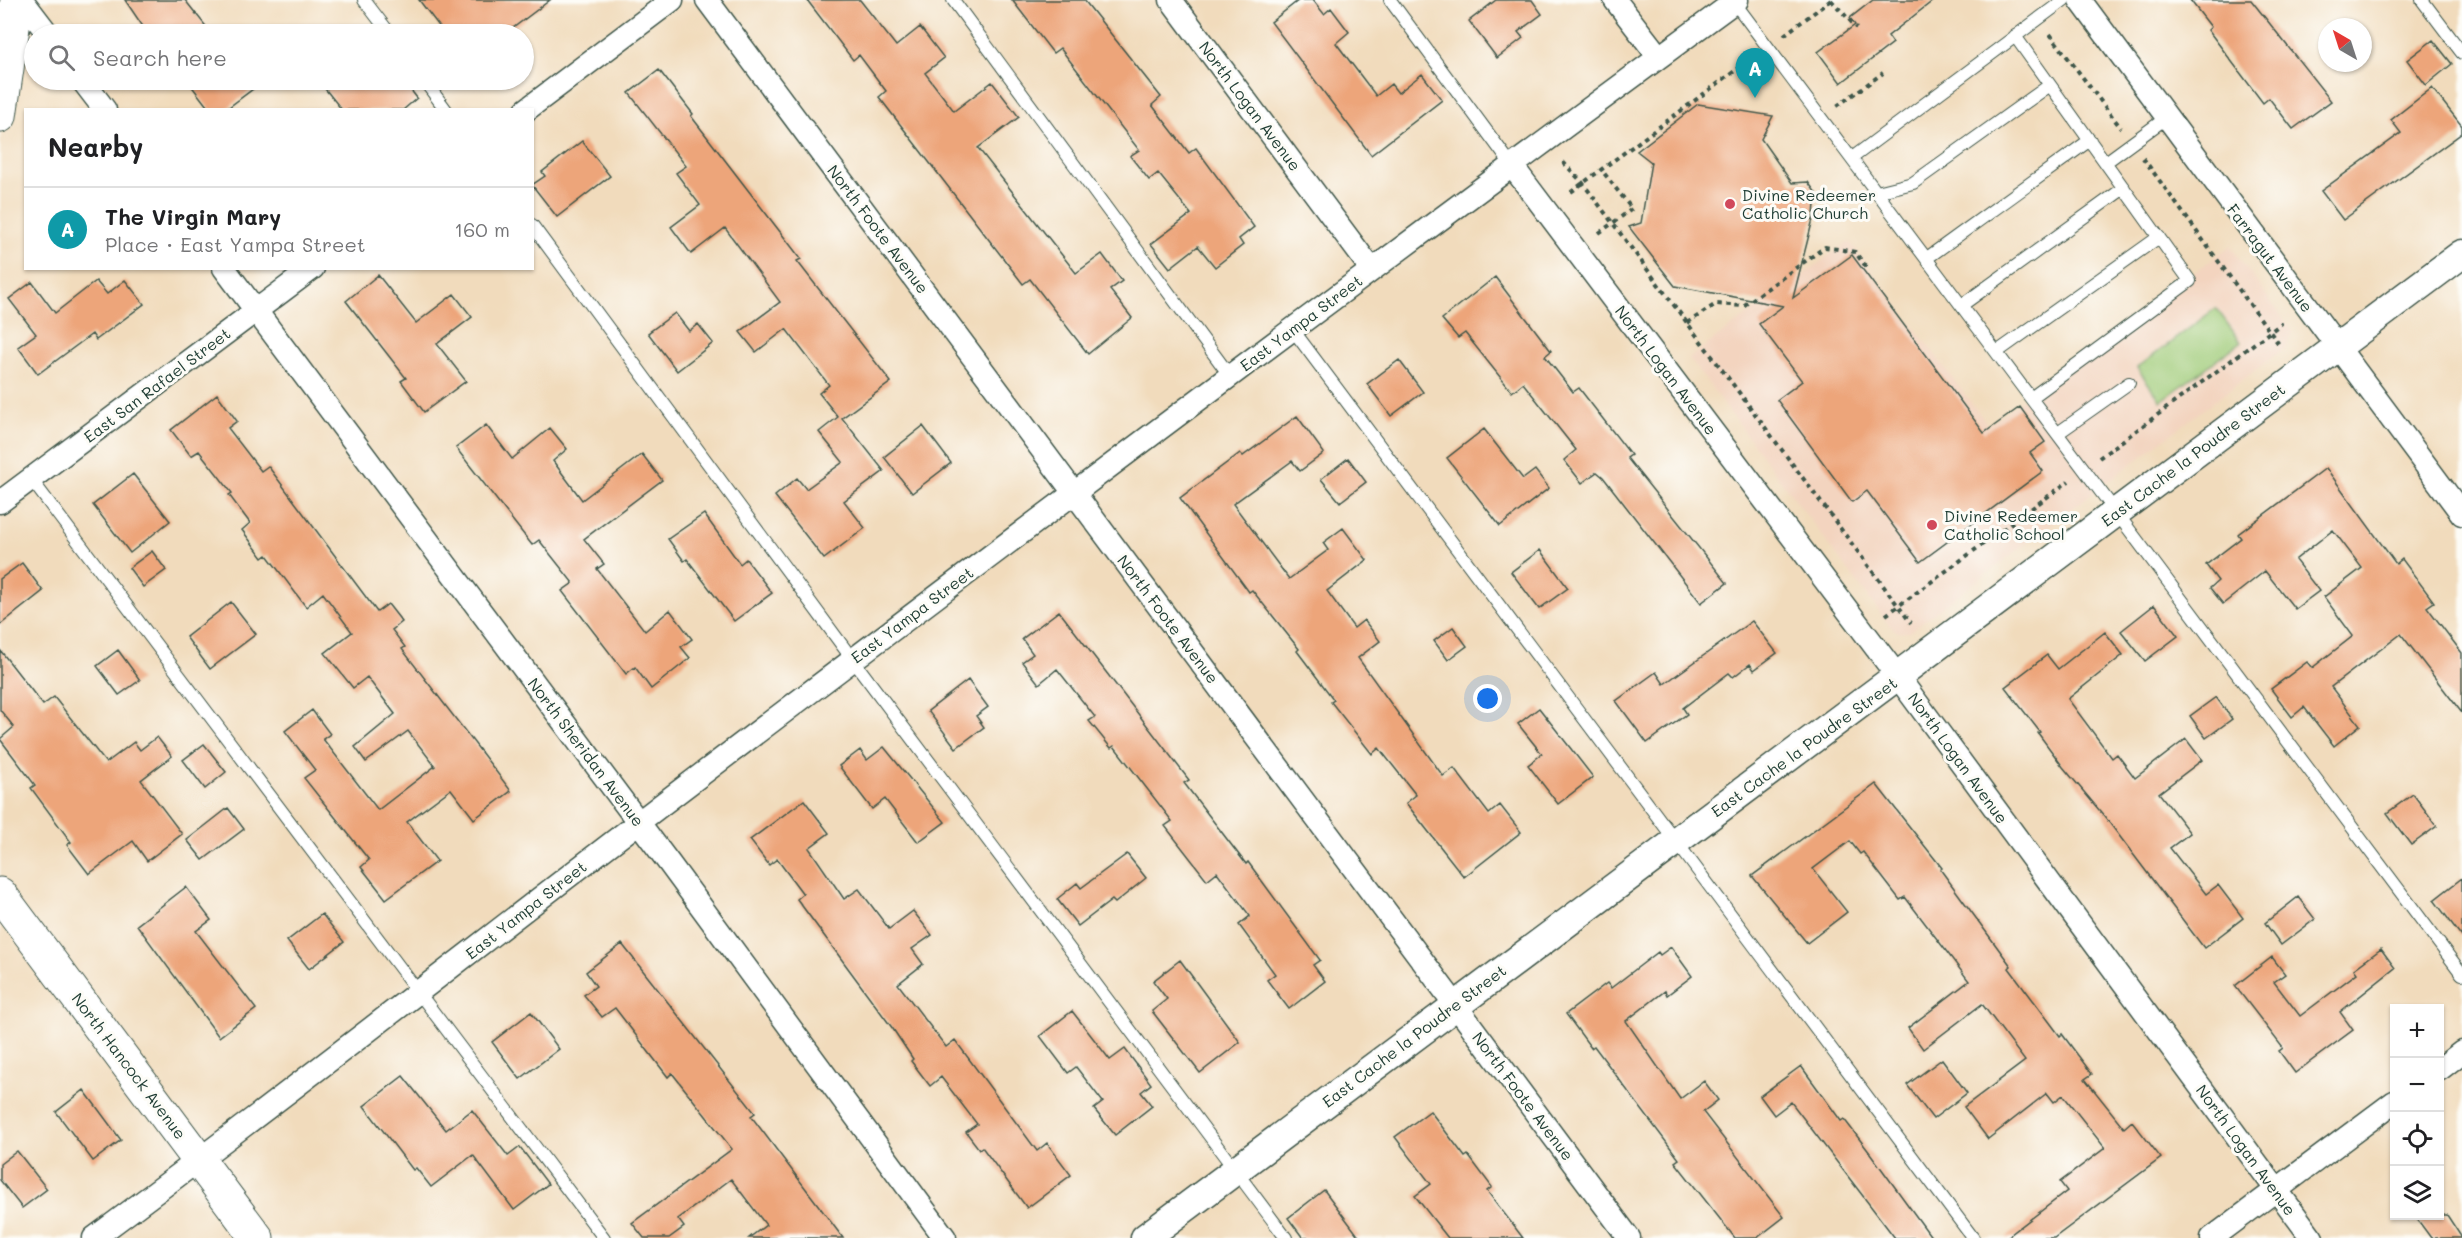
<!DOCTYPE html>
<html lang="en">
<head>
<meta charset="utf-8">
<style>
	body { margin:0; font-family:Mali,sans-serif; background:#f2f2f2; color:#202124 }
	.controls { position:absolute; right:18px; bottom:18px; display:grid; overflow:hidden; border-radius:0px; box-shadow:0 2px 4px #0004 }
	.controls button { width:54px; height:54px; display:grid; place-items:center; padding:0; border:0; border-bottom:2px solid #e0e0e0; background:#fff; color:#202124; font:30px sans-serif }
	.compass { position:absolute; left:2318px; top:18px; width:54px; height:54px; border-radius:50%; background:#fff; box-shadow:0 2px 4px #0004; rotate:321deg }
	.you { position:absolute; left:1488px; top:699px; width:21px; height:21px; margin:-15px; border:4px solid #fff; border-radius:50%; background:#1a73e8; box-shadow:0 0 0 9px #1a73e833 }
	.badge { display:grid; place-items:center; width:39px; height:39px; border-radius:50%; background:#d1495b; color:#fff; font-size:20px; font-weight:700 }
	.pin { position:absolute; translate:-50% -50px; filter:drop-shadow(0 2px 3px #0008) }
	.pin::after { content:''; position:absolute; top:32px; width:21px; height:18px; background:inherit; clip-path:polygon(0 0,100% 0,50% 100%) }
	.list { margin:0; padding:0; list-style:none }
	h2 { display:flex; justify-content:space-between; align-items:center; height:78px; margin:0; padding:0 24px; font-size:26px }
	h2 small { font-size:20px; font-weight:400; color:#757577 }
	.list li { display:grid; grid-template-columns:39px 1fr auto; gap:18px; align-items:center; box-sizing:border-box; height:84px; padding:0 24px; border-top:2px solid #e0e0e0 }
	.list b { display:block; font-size:22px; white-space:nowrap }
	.list p { margin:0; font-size:20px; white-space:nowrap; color:#757577 }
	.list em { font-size:20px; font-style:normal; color:#757577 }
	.icon { flex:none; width:33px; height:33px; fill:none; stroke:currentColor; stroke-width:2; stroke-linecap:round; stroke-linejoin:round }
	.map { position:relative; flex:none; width:2462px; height:1238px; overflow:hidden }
	.search { position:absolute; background:#fff; box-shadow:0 2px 4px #0004; left:24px; top:24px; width:510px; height:66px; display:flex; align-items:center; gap:15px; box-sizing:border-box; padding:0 21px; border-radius:33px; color:#757577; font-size:22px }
	.panel { position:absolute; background:#fff; box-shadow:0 2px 4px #0004; left:24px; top:108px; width:510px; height:162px; border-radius:0px }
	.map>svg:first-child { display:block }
	.built { fill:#f3d4bf }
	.green { fill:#9fcb78; stroke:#5f8456; stroke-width:1.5 }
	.building { fill:#eda57a }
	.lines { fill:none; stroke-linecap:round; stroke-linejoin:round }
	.service-casing { stroke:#3e5548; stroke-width:14 }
	.minor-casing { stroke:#3e5548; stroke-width:25 }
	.tertiary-casing { stroke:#3e5548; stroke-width:31 }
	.secondary-casing { stroke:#3e5548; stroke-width:35 }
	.path { stroke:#3e5548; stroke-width:4; stroke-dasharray:4.5 4.5; stroke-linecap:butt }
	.service { stroke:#fff; stroke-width:12 }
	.minor { stroke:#fff; stroke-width:22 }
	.tertiary { stroke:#fff; stroke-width:28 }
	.secondary { stroke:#fff; stroke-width:33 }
	.poi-dot { fill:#d1495b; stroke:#fdfcf7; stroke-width:2 }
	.labels { text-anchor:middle; stroke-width:6; stroke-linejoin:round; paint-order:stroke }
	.street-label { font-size:16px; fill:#1f3d34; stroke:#fdfcf7 }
	.poi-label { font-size:16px; fill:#1f3d34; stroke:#fdfcf7; text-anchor:start }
</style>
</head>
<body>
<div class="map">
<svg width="2462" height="1238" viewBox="0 0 2462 1238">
	<rect width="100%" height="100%" fill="#fdfcf7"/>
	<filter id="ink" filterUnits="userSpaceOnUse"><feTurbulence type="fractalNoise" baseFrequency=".0167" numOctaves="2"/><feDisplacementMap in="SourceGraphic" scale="12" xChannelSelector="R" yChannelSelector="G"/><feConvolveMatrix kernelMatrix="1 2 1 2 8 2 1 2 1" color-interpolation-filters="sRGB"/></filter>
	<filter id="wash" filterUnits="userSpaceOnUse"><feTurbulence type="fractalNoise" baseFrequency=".008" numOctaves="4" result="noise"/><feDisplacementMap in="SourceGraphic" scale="24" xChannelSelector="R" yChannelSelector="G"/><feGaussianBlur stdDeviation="1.35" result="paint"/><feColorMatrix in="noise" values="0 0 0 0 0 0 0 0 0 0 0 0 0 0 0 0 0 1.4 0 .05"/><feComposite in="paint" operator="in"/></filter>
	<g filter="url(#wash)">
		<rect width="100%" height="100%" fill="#f1dbbc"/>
		<!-- built -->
		<path class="built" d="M 1849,241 L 1988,425 L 2230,246 L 2293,332 L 2286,347 L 1909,632 L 1898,632 L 1889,625 L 1689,358 Z"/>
		<!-- green -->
		<path class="green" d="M 2216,308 L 2241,342 L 2161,401 L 2137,368 Z"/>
		<g id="blocks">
			<!-- building -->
			<path class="building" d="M 125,0 L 185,0 L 212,34 L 148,34 Z
				M 419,0 L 550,0 L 505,34 L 445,34 Z
				M 807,0 L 860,0 L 896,46 L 920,27 L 944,58 L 925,73 L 954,111 L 992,82 L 1019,117 L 978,148 L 1076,273 L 1102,254 L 1122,281 L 1110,290 L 1132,318 L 1088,354 L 1030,279 L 1023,284 L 879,97 L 886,91 L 859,55 L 853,60 Z
				M 1012,0 L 1084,0 L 1161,97 L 1152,105 L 1189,153 L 1196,148 L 1254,227 L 1239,239 L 1243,245 L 1215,267 L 1198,246 L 1170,268 L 1151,244 L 1191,214 L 1158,173 L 1149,180 L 1130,156 L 1139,150 L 1060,48 L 1053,53 Z
				M 1299,0 L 1313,0 L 1324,14 L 1331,8 L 1349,32 L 1336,43 L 1376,96 L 1391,84 L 1398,93 L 1422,74 L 1442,100 L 1371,155 L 1271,22 Z
				M 1496,0 L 1532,0 L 1542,14 L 1518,32 L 1523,38 L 1497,58 L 1469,21 Z
				M 1873,0 L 1934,0 L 1888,36 L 1893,43 L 1841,83 L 1818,52 L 1855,25 L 1850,18 Z
				M 2190,0 L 2251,0 L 2331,101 L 2293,129 L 2269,98 L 2263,103 L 2208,30 L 2211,27 Z
				M 2433,40 L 2452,64 L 2426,85 L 2407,60 Z
				M 659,70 L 693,114 L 691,116 L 801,259 L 797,261 L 891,382 L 842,418 L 884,471 L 844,501 L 865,528 L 824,559 L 775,496 L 797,478 L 806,489 L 843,462 L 819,432 L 838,417 L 819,393 L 829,385 L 786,329 L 756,352 L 740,332 L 780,302 L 725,228 L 691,254 L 671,227 L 700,205 L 676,173 L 686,166 L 629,93 Z
				M 187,80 L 265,80 L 225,110 L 210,110 Z
				M 318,80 L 403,80 L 417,98 L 403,110 L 342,110 Z
				M 2432,88 L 2462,126 L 2462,133 L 2343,220 L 2321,191 L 2401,133 L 2391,120 Z
				M 1698,104 L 1773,116 L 1761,139 L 1792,183 L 1808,182 L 1816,193 L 1814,215 L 1793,298 L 1852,255 L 1984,433 L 2020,407 L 2045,442 L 2030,453 L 2043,471 L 1920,562 L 1867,491 L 1852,502 L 1777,400 L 1802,381 L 1759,324 L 1783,306 L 1675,286 L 1629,227 L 1641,223 L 1651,162 L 1637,151 Z
				M 582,141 L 610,176 L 557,217 L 532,185 L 545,176 L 542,172 Z
				M 378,275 L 416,323 L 454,294 L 472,317 L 437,344 L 466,381 L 424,412 L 401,381 L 406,378 L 346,301 Z
				M 1495,277 L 1551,351 L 1545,356 L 1573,392 L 1579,388 L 1631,455 L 1627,458 L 1727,583 L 1701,603 L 1603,477 L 1597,472 L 1582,483 L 1564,460 L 1576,450 L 1523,383 L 1512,392 L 1465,333 L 1458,338 L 1442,319 Z
				M 125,280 L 144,304 L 96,340 L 92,334 L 38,374 L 18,347 L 36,334 L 9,299 L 32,282 L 55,313 L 96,281 L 107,294 Z
				M 675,313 L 689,331 L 698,324 L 713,343 L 677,371 L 648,333 Z
				M 1399,360 L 1423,392 L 1391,416 L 1367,384 Z
				M 217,394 L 237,421 L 228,428 L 261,471 L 268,466 L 377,612 L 388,604 L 402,622 L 392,630 L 405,647 L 402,649 L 511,791 L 474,819 L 451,789 L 407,822 L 437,861 L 386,899 L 361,867 L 369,860 L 304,778 L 315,770 L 285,731 L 312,710 L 330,734 L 323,739 L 378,810 L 435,766 L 408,731 L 366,762 L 355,747 L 395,714 L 367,677 L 353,688 L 325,653 L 352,632 L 323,593 L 306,607 L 267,555 L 263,558 L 242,530 L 250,523 L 229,495 L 232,493 L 199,451 L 191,456 L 171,430 Z
				M 1297,416 L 1324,453 L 1300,471 L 1292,461 L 1233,504 L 1289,579 L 1328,550 L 1323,543 L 1343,528 L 1367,560 L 1327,591 L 1354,628 L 1364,620 L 1380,641 L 1358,658 L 1443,776 L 1454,768 L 1489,814 L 1500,805 L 1521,832 L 1464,877 L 1406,803 L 1416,795 L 1379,748 L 1372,754 L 1331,702 L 1334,700 L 1297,651 L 1299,649 L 1252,590 L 1249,592 L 1180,498 L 1240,453 L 1243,456 Z
				M 486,425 L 512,459 L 550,428 L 567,449 L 553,461 L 582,500 L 642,454 L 662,480 L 584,539 L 604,564 L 597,569 L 645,631 L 670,610 L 692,639 L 681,647 L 690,658 L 651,689 L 635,667 L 626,674 L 562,591 L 573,583 L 539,540 L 532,545 L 456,448 Z
				M 923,426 L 951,463 L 912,493 L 884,457 Z
				M 1484,429 L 1523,479 L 1535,470 L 1549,488 L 1500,526 L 1447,458 Z
				M 1348,458 L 1366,482 L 1340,502 L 1321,479 Z
				M 2326,468 L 2396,564 L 2402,559 L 2434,602 L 2427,607 L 2462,653 L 2462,713 L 2401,634 L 2331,687 L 2360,725 L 2334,746 L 2304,707 L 2292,717 L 2271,689 L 2307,662 L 2312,668 L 2353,636 L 2324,597 L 2362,568 L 2333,530 L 2295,560 L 2319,591 L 2295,609 L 2265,571 L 2223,604 L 2210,588 L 2218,581 L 2206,565 L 2241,538 L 2238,534 Z
				M 133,474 L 170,521 L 130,553 L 93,505 Z
				M 704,514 L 740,564 L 746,559 L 772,593 L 734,621 L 687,559 L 684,561 L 668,539 Z
				M 1540,550 L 1568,588 L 1539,609 L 1511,572 Z
				M 152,551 L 166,570 L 143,587 L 129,568 Z
				M 22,563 L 43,591 L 0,625 L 0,579 Z
				M 231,602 L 256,634 L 210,669 L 186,637 Z
				M 2154,605 L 2178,636 L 2145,661 L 2121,631 Z
				M 1059,611 L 1189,780 L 1184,783 L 1246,864 L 1248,862 L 1320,960 L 1313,965 L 1325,981 L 1289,1009 L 1267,980 L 1275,974 L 1239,925 L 1250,916 L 1217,872 L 1207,880 L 1165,826 L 1172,821 L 1114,746 L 1111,748 L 1089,721 L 1095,717 L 1057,669 L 1039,684 L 1022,662 L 1033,654 L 1022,639 Z
				M 1752,621 L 1777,653 L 1754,670 L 1750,664 L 1733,677 L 1729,673 L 1683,708 L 1687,714 L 1647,743 L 1616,701 L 1656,672 L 1664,684 Z
				M 1453,627 L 1467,646 L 1448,660 L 1434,641 Z
				M 2105,632 L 2123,655 L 2068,699 L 2112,758 L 2117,754 L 2135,778 L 2186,739 L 2202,760 L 2159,793 L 2190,833 L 2170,848 L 2206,894 L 2218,885 L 2243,918 L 2204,948 L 2105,817 L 2063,767 L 2038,733 L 2040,732 L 2005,687 L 2047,655 L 2058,669 Z
				M 0,650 L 43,705 L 54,697 L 106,763 L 134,742 L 140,750 L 157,737 L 172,756 L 141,780 L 182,834 L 147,861 L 133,841 L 89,874 L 67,845 L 71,842 L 31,788 L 35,785 L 0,739 L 14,727 L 0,710 Z
				M 118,650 L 140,680 L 119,695 L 97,666 Z
				M 968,680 L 988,707 L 976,716 L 984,727 L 956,748 L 928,711 Z
				M 2216,697 L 2232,719 L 2206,738 L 2190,716 Z
				M 1539,708 L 1593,777 L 1558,804 L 1528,765 L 1542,754 L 1518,724 Z
				M 204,744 L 226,772 L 205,789 L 183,760 Z
				M 884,747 L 945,822 L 918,842 L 885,799 L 872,809 L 839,766 L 860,750 L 867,760 Z
				M 1876,784 L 1942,868 L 1940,869 L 2011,966 L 2009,968 L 2060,1036 L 2062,1034 L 2092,1074 L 2085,1079 L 2124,1128 L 2132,1121 L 2161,1158 L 2054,1238 L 2006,1238 L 2067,1191 L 2060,1182 L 2105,1148 L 2063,1095 L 2054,1102 L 2047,1093 L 1988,1139 L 1964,1107 L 2025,1061 L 1982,1004 L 1923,1049 L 1908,1028 L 1969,981 L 1905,897 L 1900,900 L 1863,852 L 1860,854 L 1850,841 L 1813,869 L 1847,912 L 1807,943 L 1752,876 Z
				M 2413,794 L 2437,826 L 2411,845 L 2387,813 Z
				M 804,800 L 829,833 L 809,848 L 844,899 L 859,889 L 889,929 L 913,911 L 932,935 L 912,949 L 923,964 L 898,984 L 946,1047 L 955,1040 L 1037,1151 L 1047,1143 L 1071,1175 L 1027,1208 L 982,1147 L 979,1149 L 966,1132 L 977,1124 L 941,1077 L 930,1086 L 911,1061 L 913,1059 L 893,1029 L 797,899 L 803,894 L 777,859 L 769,865 L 750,840 Z
				M 228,808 L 244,829 L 203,860 L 187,840 Z
				M 1127,854 L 1146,878 L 1115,903 L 1112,900 L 1078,926 L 1057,899 L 1077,883 L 1081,888 Z
				M 2462,878 L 2462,937 L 2434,900 Z
				M 186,887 L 211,920 L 196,931 L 256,1009 L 219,1037 L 137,925 Z
				M 2298,897 L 2315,919 L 2281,945 L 2265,923 Z
				M 322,914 L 344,942 L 309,969 L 287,941 Z
				M 622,944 L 755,1113 L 751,1116 L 843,1238 L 749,1238 L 766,1225 L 731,1179 L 678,1219 L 684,1227 L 669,1238 L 644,1238 L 632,1223 L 732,1149 L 672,1073 L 668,1077 L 615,1008 L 602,1017 L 584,995 L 596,986 L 586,972 Z
				M 1671,947 L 1692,976 L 1667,995 L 1665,991 L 1626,1021 L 1680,1099 L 1704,1081 L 1718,1100 L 1703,1112 L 1784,1217 L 1757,1238 L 1735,1238 L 1675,1162 L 1679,1159 L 1594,1046 L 1591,1048 L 1566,1014 L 1607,983 L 1611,988 L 1658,952 L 1660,955 Z
				M 2381,949 L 2395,968 L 2340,1012 L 2353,1030 L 2295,1073 L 2279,1051 L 2283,1048 L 2235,986 L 2272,957 L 2285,974 L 2274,982 L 2300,1016 L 2357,973 L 2354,969 Z
				M 1180,960 L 1240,1042 L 1200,1073 L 1152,1011 L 1167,999 L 1153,981 Z
				M 1072,1011 L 1110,1060 L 1125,1049 L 1151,1084 L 1141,1092 L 1152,1106 L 1115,1135 L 1094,1109 L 1103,1102 L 1076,1067 L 1068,1073 L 1040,1036 Z
				M 531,1012 L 559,1049 L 520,1079 L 492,1042 Z
				M 1942,1059 L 1967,1093 L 1933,1119 L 1907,1085 Z
				M 1801,1066 L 1841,1121 L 1844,1119 L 1870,1153 L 1932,1238 L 1895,1238 L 1791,1102 L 1774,1115 L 1760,1096 Z
				M 403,1076 L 446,1130 L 472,1110 L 508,1156 L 520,1147 L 548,1184 L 514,1210 L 473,1155 L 431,1187 L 416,1168 L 413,1170 L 364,1106 Z
				M 84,1090 L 121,1140 L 93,1161 L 56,1112 Z
				M 1430,1111 L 1465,1157 L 1468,1155 L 1492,1187 L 1487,1191 L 1523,1238 L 1448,1238 L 1415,1196 L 1431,1184 L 1395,1137 Z
				M 17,1151 L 47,1189 L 22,1208 L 0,1180 L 0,1164 Z
				M 1324,1190 L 1360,1238 L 1303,1238 L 1288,1218 Z
				M 2414,1215 L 2447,1215 L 2462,1238 L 2431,1238 Z"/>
		</g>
	</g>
	<g filter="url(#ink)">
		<use href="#blocks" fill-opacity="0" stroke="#3e5548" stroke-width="1.5"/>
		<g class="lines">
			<!-- service casing -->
			<g class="service-casing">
				<path id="service" d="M 364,0 L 390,34
					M 953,0 L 1230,376
					M 1390,0 L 1513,167
					M 2422,0 L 2462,53
					M 1734,2 L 2462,974
					M 2015,36 L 2190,281 L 2031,398
					M 424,80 L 446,110
					M 1852,158 L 2064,0
					M 2106,162 L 2166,118
					M 1877,192 L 1913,183 L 2050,85
					M 532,225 L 853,660 L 1286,1238
					M 1927,258 L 2090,140
					M 1962,305 L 2124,188
					M 1293,330 L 1973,1238
					M 1997,352 L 2159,237
					M 2058,433 L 2129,383
					M 31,479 L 604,1238"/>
			</g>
			<!-- minor casing -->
			<g class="minor-casing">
				<path id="minor" d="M 22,0 L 48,34
					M 707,0 L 1629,1238
					M 1171,0 L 1372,270
					M 1615,0 L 1659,57
					M 2080,0 L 2462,514
					M 82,80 L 105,110
					M 526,110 L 672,0
					M 1513,167 L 1898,677 L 2312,1238
					M 224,268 L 669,863 L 945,1238
					M 0,502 L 313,268
					M 2440,1069 L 2462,1052
					M 94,1238 C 291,1093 483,941 677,793 C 1029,526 1381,261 1737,0
					M 2212,1238 L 2394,1102"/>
			</g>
			<!-- tertiary casing -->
			<g class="tertiary-casing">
				<path id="tertiary" d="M 1145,1238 L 2462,254"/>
			</g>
			<!-- secondary casing -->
			<g class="secondary-casing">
				<path id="secondary" d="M 0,116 L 17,0
					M 0,894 L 257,1238"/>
			</g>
			<!-- path -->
			<path class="path" d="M 1831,0 L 1857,28
				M 2050,34 L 2121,128
				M 1784,35 L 1831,0
				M 1837,106 L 1883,73
				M 2143,158 L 2281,347
				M 1563,162 L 1582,182 L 1911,623
				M 1571,192 L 1751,59
				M 1599,233 L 1632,209 L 1600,168
				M 1687,323 L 1716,304 L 1743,306 L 1825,247 L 1855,252 L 1867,268
				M 2099,458 L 2282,323
				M 1886,615 L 2069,481"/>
			<!-- service -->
			<use href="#service" class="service"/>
			<!-- minor -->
			<use href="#minor" class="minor"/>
			<!-- tertiary -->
			<use href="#tertiary" class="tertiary"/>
			<!-- secondary -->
			<use href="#secondary" class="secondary"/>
		</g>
	</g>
	<!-- markers -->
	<g class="poi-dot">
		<circle cx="1730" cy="204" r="6"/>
		<circle cx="1932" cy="525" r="6"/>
	</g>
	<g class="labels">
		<!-- street labels -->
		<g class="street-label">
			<text transform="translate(1250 106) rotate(53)" y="6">North Logan Avenue</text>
			<text transform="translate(878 229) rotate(53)" y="6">North Foote Avenue</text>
			<text transform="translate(2270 258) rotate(53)" y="6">Farragut Avenue</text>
			<text transform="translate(1301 323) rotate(-37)" y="6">East Yampa Street</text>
			<text transform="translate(1666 370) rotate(53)" y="6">North Logan Avenue</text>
			<text transform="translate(157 385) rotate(-37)" y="6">East San Rafael Street</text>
			<text transform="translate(2193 455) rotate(-37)" y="6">East Cache la Poudre Street</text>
			<text transform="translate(912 615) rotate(-37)" y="6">East Yampa Street</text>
			<text transform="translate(1168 619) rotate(53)" y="6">North Foote Avenue</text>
			<text transform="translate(1804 747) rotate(-36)" y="6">East Cache la Poudre Street</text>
			<text transform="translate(586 752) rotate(53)" y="6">North Sheridan Avenue</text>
			<text transform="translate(1958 758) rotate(54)" y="6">North Logan Avenue</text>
			<text transform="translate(526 910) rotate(-38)" y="6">East Yampa Street</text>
			<text transform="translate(1414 1036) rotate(-37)" y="6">East Cache la Poudre Street</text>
			<text transform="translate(129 1066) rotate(53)" y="6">North Hancock Avenue</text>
			<text transform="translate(1523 1096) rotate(53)" y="6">North Foote Avenue</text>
			<text transform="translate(2246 1150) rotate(54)" y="6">North Logan Avenue</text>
		</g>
		<!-- poi labels -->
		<g class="poi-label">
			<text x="1742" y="201">Divine Redeemer<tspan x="1742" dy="18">Catholic Church</tspan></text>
			<text x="1944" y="522">Divine Redeemer<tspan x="1944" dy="18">Catholic School</tspan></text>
		</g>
	</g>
</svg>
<div class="controls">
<button>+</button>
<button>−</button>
<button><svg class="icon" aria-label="locate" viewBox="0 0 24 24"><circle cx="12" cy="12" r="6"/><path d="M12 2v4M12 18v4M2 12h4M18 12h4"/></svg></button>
<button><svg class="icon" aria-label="layers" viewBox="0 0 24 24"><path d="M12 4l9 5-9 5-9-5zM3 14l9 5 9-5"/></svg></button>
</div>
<svg class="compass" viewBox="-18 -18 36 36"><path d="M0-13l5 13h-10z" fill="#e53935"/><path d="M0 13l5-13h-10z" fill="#757577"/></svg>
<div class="you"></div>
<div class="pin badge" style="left:1755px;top:98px;background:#0f9aa8">A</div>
<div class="search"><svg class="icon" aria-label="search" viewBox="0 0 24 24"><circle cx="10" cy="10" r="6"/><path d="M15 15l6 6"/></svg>Search here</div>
<section class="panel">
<h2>Nearby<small></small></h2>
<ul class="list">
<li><span class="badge" style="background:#0f9aa8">A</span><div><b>The Virgin Mary</b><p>Place · East Yampa Street</p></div><em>160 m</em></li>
</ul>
</section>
</div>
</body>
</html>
